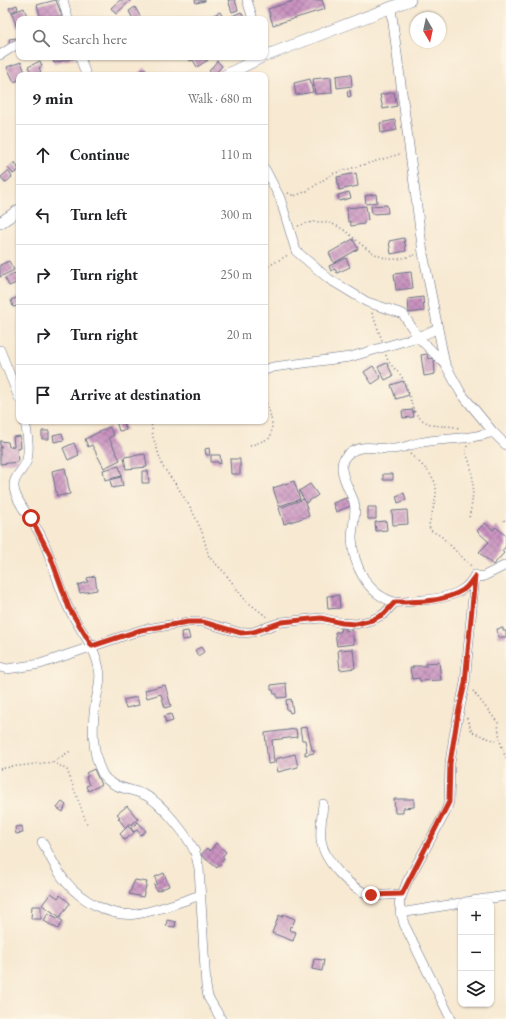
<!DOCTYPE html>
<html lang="en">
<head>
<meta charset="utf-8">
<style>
	body { margin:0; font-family:"EB Garamond",serif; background:#f6f6f6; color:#202124 }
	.controls { position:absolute; right:12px; bottom:12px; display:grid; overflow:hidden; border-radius:8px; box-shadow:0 1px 3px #0004 }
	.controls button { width:36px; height:36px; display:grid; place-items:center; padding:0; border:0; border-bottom:1px solid #e0e0e0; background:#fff; color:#202124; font:20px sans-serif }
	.compass { position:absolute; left:410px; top:12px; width:36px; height:36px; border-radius:50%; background:#fff; box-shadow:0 1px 3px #0004; rotate:171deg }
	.stop { position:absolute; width:12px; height:12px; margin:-9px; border:3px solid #c8321e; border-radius:50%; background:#fff }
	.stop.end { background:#c8321e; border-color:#fff; box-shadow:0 1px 4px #0008 }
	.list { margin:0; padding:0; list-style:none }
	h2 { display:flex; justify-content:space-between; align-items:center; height:52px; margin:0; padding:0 16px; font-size:17px }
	h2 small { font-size:13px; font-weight:400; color:#757577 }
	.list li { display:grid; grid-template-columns:26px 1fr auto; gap:12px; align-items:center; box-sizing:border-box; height:60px; padding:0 16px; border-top:1px solid #e0e0e0 }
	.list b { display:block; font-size:15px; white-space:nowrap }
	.list em { font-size:13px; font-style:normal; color:#757577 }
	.icon { flex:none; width:22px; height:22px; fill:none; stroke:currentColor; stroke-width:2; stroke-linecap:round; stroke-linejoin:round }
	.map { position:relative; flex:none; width:506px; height:1019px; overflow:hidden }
	.search { position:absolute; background:#fff; box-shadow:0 1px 3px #0004; left:16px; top:16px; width:252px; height:44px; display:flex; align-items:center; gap:10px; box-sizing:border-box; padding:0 14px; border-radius:8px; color:#757577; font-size:15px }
	.panel { position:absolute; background:#fff; box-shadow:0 1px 3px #0004; left:16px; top:72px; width:252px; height:352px; border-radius:8px }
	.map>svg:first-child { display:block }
	.building { fill:url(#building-cross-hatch) }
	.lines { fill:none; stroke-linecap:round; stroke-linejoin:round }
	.minor-casing { stroke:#687087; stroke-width:10 }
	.major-casing { stroke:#687087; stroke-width:12 }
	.path { stroke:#687087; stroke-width:1.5; stroke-dasharray:1 3; stroke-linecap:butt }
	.minor { stroke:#fff; stroke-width:9 }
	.major { stroke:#fff; stroke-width:11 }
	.route { stroke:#c8321e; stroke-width:5 }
</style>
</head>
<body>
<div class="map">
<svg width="506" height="1019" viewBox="0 0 506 1019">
	<defs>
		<pattern id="building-cross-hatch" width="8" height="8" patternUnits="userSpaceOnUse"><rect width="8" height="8" fill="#c993c0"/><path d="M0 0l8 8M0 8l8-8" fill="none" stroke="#a2789f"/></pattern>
	</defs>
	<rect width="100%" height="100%" fill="#fcf5e5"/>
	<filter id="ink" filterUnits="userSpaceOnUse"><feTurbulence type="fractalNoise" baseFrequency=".025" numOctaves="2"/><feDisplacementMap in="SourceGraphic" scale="8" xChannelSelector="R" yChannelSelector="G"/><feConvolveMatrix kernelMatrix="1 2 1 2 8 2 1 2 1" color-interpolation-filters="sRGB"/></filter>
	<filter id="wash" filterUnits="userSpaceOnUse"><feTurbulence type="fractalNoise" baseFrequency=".012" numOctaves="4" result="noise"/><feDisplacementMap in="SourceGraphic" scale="16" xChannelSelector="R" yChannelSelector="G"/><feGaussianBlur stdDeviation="0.9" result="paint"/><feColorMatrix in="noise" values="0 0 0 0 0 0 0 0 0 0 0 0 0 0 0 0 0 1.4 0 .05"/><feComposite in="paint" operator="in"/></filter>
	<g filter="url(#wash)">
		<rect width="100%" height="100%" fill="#f7e9d2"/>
		<g id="blocks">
			<!-- building -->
			<path class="building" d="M 56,0 L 62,16 L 41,19 L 37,5 Z
				M 120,0 L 131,0 L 116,14 L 111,8 Z
				M 195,0 L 205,0 L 205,1 L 196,3 Z
				M 228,0 L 235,0 L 238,10 L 232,12 Z
				M 296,0 L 322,0 L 325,9 L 273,25 L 268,9 Z
				M 17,5 L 18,9 L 11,12 L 9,8 Z
				M 135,7 L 141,18 L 139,19 L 133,19 L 129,11 Z
				M 24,8 L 28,19 L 19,19 L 19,27 L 17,28 L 12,13 Z
				M 220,12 L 224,19 L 205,19 Z
				M 241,12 L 245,19 L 231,19 L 230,17 Z
				M 16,38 L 17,42 L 10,44 L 9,39 Z
				M 52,57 L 75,57 L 75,58 L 54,63 Z
				M 188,57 L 206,57 L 208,60 L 197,67 L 193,60 L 190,61 Z
				M 40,61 L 42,66 L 39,68 L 41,72 L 32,75 L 28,67 Z
				M 217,61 L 222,66 L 214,75 L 209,71 Z
				M 21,62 L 26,75 L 19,75 L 19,80 L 14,82 L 7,67 Z
				M 145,68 L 150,75 L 136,75 Z
				M 351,74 L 352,86 L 337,88 L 336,76 Z
				M 331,77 L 332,93 L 315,94 L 313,79 Z
				M 310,79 L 313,92 L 296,95 L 294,83 Z
				M 350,90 L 351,96 L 348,97 L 347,91 Z
				M 394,92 L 397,106 L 383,109 L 380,95 Z
				M 395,120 L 397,130 L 381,133 L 380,123 Z
				M 15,162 L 19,170 L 13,174 L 8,168 Z
				M 8,171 L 12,177 L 5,183 L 1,177 Z
				M 356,173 L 358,186 L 339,190 L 337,177 Z
				M 349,192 L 351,198 L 339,201 L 338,195 Z
				M 376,194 L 377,202 L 366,204 L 365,196 Z
				M 387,205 L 388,213 L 372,214 L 371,206 Z
				M 366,206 L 368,220 L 364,221 L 364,224 L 351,226 L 350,221 L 348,222 L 347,208 Z
				M 404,238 L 406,251 L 391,254 L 389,241 Z
				M 353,239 L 358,249 L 334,263 L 329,253 Z
				M 346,258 L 350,267 L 337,273 L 335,269 L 331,271 L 329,266 Z
				M 9,261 L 14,270 L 0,277 L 0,265 Z
				M 411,272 L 413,288 L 396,290 L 394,274 Z
				M 15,273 L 19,282 L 9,286 L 5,278 Z
				M 19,297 L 19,306 L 13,307 L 11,300 Z
				M 423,297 L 424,311 L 409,313 L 408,299 Z
				M 427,354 L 428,359 L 434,358 L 435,374 L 424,376 L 421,355 Z
				M 387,363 L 393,376 L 385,380 L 378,367 Z
				M 373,366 L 381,378 L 372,384 L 364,372 Z
				M 403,381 L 409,395 L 396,399 L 391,385 Z
				M 413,410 L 414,417 L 403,418 L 402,411 Z
				M 116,421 L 124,421 L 126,430 L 119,431 Z
				M 109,427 L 114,435 L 109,438 L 120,460 L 104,468 L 92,445 L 88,447 L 85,439 Z
				M 42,431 L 49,431 L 49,439 L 42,439 Z
				M 62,433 L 64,440 L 54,442 L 53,435 Z
				M 20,436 L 21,448 L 17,449 L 18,462 L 0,464 L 0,447 L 2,447 L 0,445 L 0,441 L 8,442 L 9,447 L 14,446 L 13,437 Z
				M 74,443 L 79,455 L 68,460 L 63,448 Z
				M 209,448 L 210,455 L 206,455 L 205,449 Z
				M 145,454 L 147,467 L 126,469 L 124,457 Z
				M 211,455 L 220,455 L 221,464 L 218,463 L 218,462 L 211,462 Z
				M 230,459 L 240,459 L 240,474 L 231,474 Z
				M 119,466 L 122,476 L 105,480 L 103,470 Z
				M 65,468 L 70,494 L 57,496 L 52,471 Z
				M 142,471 L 148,471 L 149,483 L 142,483 Z
				M 383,474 L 393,474 L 393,480 L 383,480 Z
				M 121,477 L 123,486 L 112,488 L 110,480 Z
				M 294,481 L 300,499 L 279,506 L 273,488 Z
				M 310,484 L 318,495 L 306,503 L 299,491 Z
				M 404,493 L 406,500 L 398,503 L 396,496 Z
				M 349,497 L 353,505 L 336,512 L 333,503 Z
				M 304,499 L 309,516 L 284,524 L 279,508 Z
				M 368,507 L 376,507 L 376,519 L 368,519 Z
				M 407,510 L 408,524 L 393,525 L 392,511 Z
				M 386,521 L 387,530 L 376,531 L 375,522 Z
				M 485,523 L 493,530 L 496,527 L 506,536 L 506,546 L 502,551 L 504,553 L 493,565 L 479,552 L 489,542 L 477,531 Z
				M 95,576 L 97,590 L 80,593 L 78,585 L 88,582 L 87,578 Z
				M 339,595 L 340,608 L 328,609 L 327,596 Z
				M 340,628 L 346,628 L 346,631 L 352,630 L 354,644 L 337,646 L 335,632 L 341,632 Z
				M 503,628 L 503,631 L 506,631 L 506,637 L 498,637 L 497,629 Z
				M 188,631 L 190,639 L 182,640 L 181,632 Z
				M 201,647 L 204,652 L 198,656 L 195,650 Z
				M 353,649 L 355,668 L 340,670 L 338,650 Z
				M 439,662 L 441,680 L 420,681 L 419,678 L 412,679 L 410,668 L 413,668 L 413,666 L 426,666 L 426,663 Z
				M 286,683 L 287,697 L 277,698 L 277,694 L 274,694 L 273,690 L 271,690 L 271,685 Z
				M 165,685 L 171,706 L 165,708 L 161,694 L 147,698 L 145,690 Z
				M 137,697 L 139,705 L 126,708 L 123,700 Z
				M 291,699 L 293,712 L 290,713 L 289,710 L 287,710 L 286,700 Z
				M 171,714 L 173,721 L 166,723 L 164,716 Z
				M 307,727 L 312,750 L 314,750 L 314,753 L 305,755 L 305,752 L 307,751 L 305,740 L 302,740 L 300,728 Z
				M 296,729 L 297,737 L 272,740 L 274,763 L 268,764 L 265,733 Z
				M 295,754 L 298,767 L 278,772 L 275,759 Z
				M 94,769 L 101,785 L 88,791 L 86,786 L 89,785 L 86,777 L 88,776 L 86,773 Z
				M 394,799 L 414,799 L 414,807 L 403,808 L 403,813 L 395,813 Z
				M 62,802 L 66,805 L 63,812 L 57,808 Z
				M 127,806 L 138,819 L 131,825 L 130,823 L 125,827 L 118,818 L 120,817 L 117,814 Z
				M 138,822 L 146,831 L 141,835 L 137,830 L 134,832 L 131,828 Z
				M 22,826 L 23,833 L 16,834 L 15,827 Z
				M 128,826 L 134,833 L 125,840 L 120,834 Z
				M 216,843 L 226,852 L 222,857 L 224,859 L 217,868 L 201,855 L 207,848 L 210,851 Z
				M 164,873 L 169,886 L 157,891 L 154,885 L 157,884 L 155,877 Z
				M 135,880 L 147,882 L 143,897 L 129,894 Z
				M 51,893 L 58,898 L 60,895 L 70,903 L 60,917 L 42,905 Z
				M 32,906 L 41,906 L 41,919 L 31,919 Z
				M 48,913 L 63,921 L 58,929 L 44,921 Z
				M 283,914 L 295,919 L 292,927 L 290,926 L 289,930 L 296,932 L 293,941 L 272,933 L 279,915 L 282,917 Z
				M 167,920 L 176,922 L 175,927 L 166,926 Z
				M 314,959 L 324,960 L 322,971 L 312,969 Z"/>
		</g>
	</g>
	<g filter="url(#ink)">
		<use href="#blocks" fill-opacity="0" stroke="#687087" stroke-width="1"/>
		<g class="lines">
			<!-- minor casing -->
			<g class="minor-casing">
				<path id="minor" d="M 63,0 L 68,19
					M 247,0 L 253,19
					M 391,8 L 423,253 L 445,364 L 461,393 L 493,432 L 506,445
					M 0,55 L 19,43
					M 80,57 L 86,75
					M 265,169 L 280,198 L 296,251 L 329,279 L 367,302 L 403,314 L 418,337 L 445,364
					M 0,350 L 19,398
					M 265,370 L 273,367 L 350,357 L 418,337 L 437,329
					M 25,421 C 27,433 30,447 27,460 C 23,472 10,478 15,492 C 18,504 33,522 40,534 C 52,557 57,583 68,607 C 78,628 95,645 99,669 C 102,680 97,693 95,705 C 92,725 92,754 102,773 C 110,789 132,788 147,796 C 162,804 187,835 194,850 C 197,856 197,862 199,868 L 206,986 L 208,997 L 221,1019
					M 493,432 C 468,441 443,437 418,443 C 409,445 401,449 391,449 C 376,449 362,443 348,454 C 333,466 350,489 354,502 C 357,513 352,527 352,538 C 353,565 367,595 395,602 C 404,603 414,601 423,600 C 436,599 452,597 463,589 C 468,586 472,580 475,575 L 482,577 L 506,565
					M 0,667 L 7,669 L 40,664 L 141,630 L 188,622 L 203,622 L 241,633 L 253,632 L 282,622 L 321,618 L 342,623 L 356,624 L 372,620 L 384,614 L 395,602
					M 323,804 C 322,815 320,829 321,840 C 324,861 351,890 371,895 C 380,897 392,894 402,894
					M 42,842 C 50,855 56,871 66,882 C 81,900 111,918 136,914 C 157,911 179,902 201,895
					M 465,902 L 506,896
					M 400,913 L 461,903
					M 451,1019 L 404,924 L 399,903 L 407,882 L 445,813 L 449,802 L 450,763 L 454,736 L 465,683 L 475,575"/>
			</g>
			<!-- major casing -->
			<g class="major-casing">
				<path id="major" d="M 265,56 L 410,0
					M 226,75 L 262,57
					M 0,223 L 19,210"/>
			</g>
			<!-- path -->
			<path class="path" d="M 288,193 L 294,196 L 297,195 L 307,191 L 332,174 L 400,154
				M 298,226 C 347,208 353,253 390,259 C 398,260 407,257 415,255
				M 265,268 L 288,255
				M 372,313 L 382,340
				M 386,355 C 389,367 398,369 403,379 C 414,398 407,418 434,425 C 443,427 453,425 461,429
				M 151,421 L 153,437 L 163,467 L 177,486 L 192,510 L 202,532 L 209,557 L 225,573 L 245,600 L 267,617
				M 250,446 L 270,438 C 274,426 271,412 265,401
				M 467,446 L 465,452 C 476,472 474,496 469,518
				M 410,454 C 443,483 439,485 429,525 L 430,530 L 441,536 L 472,567
				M 504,520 L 506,523
				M 473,691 L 498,723 L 500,741 L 506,759
				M 467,718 L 472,732 L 490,739 L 499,741
				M 53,762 L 67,770 L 87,824
				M 0,769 L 10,767 L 53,762 L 72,750"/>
			<!-- minor -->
			<use href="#minor" class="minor"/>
			<!-- major -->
			<use href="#major" class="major"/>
		</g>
	</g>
	<g class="lines" filter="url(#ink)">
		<!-- route -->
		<path class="route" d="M 31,518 L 50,555 L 69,608 L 92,646 L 141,630 L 188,622 L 203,622 L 241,633 L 253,632 L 282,622 L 321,618 L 342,623 L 356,624 L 372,620 L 384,614 L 395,602 C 417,602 444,602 463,590 C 468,587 472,580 475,576 L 465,683 L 458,714 L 450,763 L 449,802 L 402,894 L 371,895"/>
	</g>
</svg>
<div class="controls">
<button>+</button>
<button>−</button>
<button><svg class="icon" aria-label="layers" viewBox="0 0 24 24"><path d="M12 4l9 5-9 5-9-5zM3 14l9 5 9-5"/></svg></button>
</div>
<svg class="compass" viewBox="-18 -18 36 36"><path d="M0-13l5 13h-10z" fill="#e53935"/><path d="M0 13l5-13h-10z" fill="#757577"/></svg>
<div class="stop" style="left:31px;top:518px"></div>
<div class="stop end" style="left:371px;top:895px"></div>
<div class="search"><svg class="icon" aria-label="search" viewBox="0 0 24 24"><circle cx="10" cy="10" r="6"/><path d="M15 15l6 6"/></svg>Search here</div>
<section class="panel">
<h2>9 min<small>Walk · 680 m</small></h2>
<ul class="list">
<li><svg class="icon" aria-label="ahead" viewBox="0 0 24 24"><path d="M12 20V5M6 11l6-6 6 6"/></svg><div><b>Continue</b></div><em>110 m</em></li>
<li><svg class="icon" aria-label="left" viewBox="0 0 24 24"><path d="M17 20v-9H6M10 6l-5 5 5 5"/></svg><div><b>Turn left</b></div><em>300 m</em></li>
<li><svg class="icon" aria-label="right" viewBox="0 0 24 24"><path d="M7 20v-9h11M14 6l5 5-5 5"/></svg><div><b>Turn right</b></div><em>250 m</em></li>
<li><svg class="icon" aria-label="right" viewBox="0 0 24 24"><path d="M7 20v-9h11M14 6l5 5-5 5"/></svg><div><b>Turn right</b></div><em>20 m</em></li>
<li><svg class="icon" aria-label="arrive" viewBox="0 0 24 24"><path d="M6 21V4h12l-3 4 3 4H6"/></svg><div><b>Arrive at destination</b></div></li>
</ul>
</section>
</div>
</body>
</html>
